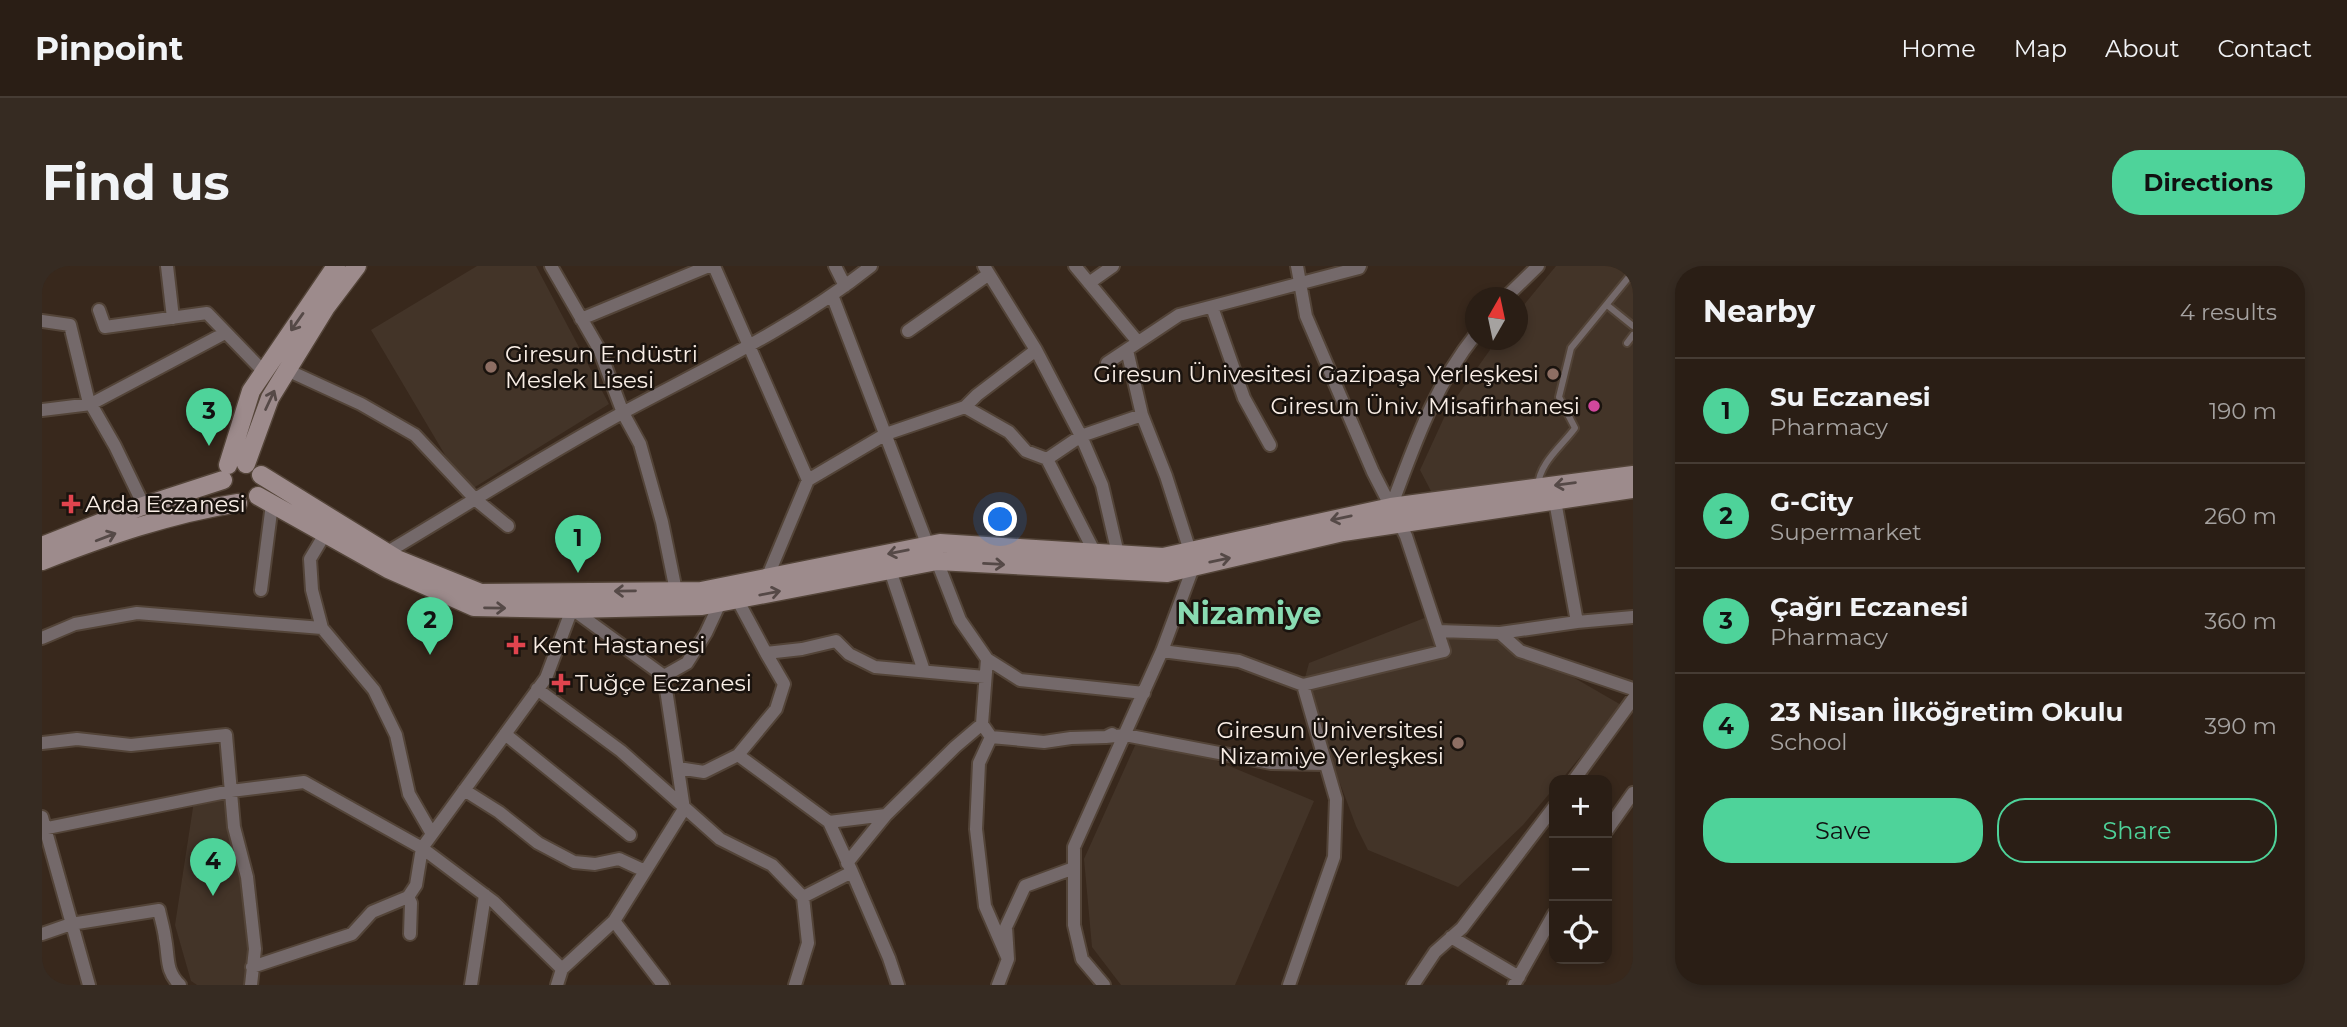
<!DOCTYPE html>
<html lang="en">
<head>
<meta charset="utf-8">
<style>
	body { margin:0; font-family:Montserrat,sans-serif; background:#362b22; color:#f1f3f6 }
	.controls { position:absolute; right:21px; bottom:21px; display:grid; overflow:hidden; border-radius:14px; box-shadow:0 4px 10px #0003 }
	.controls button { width:63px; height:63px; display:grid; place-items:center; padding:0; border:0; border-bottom:2px solid #463c34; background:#2a1e15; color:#f1f3f6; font:35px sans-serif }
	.compass { position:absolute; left:1423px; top:21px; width:63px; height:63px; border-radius:50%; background:#2a1e15; box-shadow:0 4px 10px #0003; rotate:9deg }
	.you { position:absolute; left:959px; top:254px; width:24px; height:24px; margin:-18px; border:5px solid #fff; border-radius:50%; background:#1a73e8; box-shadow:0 0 0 10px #1a73e833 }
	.badge { display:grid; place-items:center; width:46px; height:46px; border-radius:50%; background:#4ed39a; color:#111; font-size:23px; font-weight:700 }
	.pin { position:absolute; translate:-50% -58px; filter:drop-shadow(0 2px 4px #0008) }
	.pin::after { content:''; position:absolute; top:37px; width:24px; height:21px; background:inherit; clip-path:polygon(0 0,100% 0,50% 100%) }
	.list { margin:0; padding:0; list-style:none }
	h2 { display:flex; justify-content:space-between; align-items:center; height:91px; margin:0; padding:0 28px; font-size:30px }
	h2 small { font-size:23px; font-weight:400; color:#a5a2a0 }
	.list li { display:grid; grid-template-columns:46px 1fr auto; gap:21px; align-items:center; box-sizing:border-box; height:105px; padding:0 28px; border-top:2px solid #463c34 }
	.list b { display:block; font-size:26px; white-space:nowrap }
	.list p { margin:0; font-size:23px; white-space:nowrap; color:#a5a2a0 }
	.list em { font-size:23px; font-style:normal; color:#a5a2a0 }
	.actions { display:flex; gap:14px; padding:21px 28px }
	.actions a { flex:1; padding:16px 0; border:2px solid #4ed39a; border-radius:28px; text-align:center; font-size:24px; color:#4ed39a }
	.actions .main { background:#4ed39a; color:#111 }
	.icon { flex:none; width:38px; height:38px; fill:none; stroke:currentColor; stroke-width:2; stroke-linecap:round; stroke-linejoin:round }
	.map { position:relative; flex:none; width:1591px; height:719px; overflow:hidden; border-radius:28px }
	header { display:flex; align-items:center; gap:42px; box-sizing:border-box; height:98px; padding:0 35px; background:#2a1e15; border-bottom:2px solid #463c34 }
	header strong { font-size:33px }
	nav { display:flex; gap:38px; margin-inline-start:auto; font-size:24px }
	.intro { display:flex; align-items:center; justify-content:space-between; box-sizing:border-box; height:168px; padding:0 42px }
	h1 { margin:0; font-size:49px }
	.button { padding:18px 32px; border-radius:28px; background:#4ed39a; color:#111; font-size:24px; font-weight:700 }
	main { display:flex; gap:42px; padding:0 42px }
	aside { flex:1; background:#2a1e15; border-radius:28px; box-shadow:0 4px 10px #0003 }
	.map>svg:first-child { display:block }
	.education { fill:#433428 }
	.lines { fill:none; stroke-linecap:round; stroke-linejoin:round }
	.lane-casing { stroke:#534438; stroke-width:10 }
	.street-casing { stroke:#534438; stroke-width:16 }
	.secondary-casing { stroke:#534438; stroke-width:21 }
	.lane { stroke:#74696a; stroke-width:6 }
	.street { stroke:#74696a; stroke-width:12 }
	.secondary { stroke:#9d8b8c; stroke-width:18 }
	.oneway { stroke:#554947 }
	.education-dot { fill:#8d6e63; stroke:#1a130e; stroke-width:2.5 }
	.hotel-dot { fill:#d1479c; stroke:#1a130e; stroke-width:2.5 }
	.health-dot { fill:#e0444e; stroke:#1a130e; stroke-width:2.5 }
	.labels { text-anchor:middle; stroke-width:5; stroke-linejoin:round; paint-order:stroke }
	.poi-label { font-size:23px; fill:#f9eee6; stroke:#1a130e; text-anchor:start }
	.district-label { font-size:30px; font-weight:bold; fill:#89dbb2; stroke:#1a130e }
</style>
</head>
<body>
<header>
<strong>Pinpoint</strong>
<nav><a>Home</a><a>Map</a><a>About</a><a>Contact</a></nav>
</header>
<div class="intro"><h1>Find us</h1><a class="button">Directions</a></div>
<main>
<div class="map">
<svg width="1591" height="719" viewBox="0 0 1591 719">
	<rect width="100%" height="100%" fill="#38281c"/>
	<!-- education -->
	<path class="education" d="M 435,0 L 494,0 L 567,138 L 425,226 L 329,64 Z
		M 1514,0 L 1591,0 L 1591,209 L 1391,229 L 1378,204 L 1406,143 L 1455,74 L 1476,74 L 1476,46 Z
		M 1385,351 L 1479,381 L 1581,440 L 1519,514 L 1512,514 L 1512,522 L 1481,559 L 1416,621 L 1326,584 L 1314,560 L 1261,419 L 1267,397 Z
		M 1100,464 L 1272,535 L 1193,719 L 1079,719 L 1050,681 L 1042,593 Z
		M 189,525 L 211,674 L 203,719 L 155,719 L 149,715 L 133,659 L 152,535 Z"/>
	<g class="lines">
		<!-- lane casing -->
		<g class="lane-casing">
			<path id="lane" d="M 1565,39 L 1591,60
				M 1585,77 L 1591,69
				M 1496,220 C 1497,197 1520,180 1533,162 L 1517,131 L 1529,82 L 1591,6"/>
		</g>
		<!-- street casing -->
		<g class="street-casing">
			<path id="street" d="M 125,0 L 131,52
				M 509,0 L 557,83 L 581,147 L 598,178 L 620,256 L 634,325
				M 672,0 L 766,214
				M 793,0 L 803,20
				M 942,0 L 994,84 L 1039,170 L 1060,219 L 1076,288
				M 1033,0 L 1096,76
				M 1255,0 L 1264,50 L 1331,206 L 1364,270 L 1402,385 L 1261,419
				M 1047,17 L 1071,0
				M 790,29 L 886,280
				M 1463,32 L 1496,0
				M 1170,41 L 1202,132 L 1228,179
				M 57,44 L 63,61 L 165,47 L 222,106
				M 539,53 L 667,0
				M 0,55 L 28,59 L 46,133 L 73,180 L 102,240
				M 866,65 L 947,8
				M 1085,84 L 1100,149 L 1124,210 L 1148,285
				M 1065,97 L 1137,49 L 1317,2 L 1318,0
				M 245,104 L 319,138 L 373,169 L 434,234 L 466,260
				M 923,141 L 967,166 L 984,185 L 1005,193 L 1053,287
				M 0,144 L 49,138 L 183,67
				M 1005,193 L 1039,170 L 1100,149
				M 1513,235 L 1535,356
				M 1349,241 C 1373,178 1391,122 1434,68
				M 286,263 L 268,293 L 270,324 L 280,362 L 332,424 L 354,469 L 367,528 L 390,568
				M 344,287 C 423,240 501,190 582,146 C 666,101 754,60 829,0
				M 895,295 L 918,354 L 945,393
				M 848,304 L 882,405
				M 725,312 L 766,214 L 844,168 L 923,141 L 935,129 L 994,84
				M 219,324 L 230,238
				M 695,333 L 724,387 L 760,383 L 794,375 L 807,388 L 833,401 L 943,411
				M 1396,365 L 1458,367 L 1535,356 L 1591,351
				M 1458,367 L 1478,385 L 1591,423
				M 0,372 L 33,358 L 95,347 L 280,362
				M 1120,385 L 1197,395 L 1261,419 L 1294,533 L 1292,591 L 1247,719
				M 622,410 L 645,397 L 664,367 L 678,337
				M 495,423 L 579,485 L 678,573 L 730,599 L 761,631 L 810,606 L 787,556 L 696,489 L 662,506 L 636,502
				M 940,458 L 949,471 L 937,497 L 934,563 L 943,640 L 966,693
				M 463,468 L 588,569
				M 949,471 L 1002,476 L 1029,472 L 1064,471 L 1070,468
				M 1064,471 L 1083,469 L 1229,497 L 1283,498
				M 0,477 L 35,473 L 89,479 L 184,469 L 192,561 L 205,611 L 213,683 L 209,719
				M 696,489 L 734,443 L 742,418 L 724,387
				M 1532,514 L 1591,433
				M 422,524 L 457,546 L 496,577 L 532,596 L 553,598 L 577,593 L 603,605
				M 0,551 L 47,719
				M 787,556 L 844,549 L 913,481 L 940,458 L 945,393 L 978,414 L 1102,427
				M 0,563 L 189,525 L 262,516 L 380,582 L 452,636 L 520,703
				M 1565,564 L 1591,527
				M 805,597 L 844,549
				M 810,606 L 847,692 L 856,719
				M 366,631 L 374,619 L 380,582 L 504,412 L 530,343 L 622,410 L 642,543 L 572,655 L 520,703 L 515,719
				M 572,655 L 621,719
				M 0,668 L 29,658 L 117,644 C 119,654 122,663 123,672 C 127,691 123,705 138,719
				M 1409,671 L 1477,711
				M 210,701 L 310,668 L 330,646 L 366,631 L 369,637 L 368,668
				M 429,719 L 443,629
				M 753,719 L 766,677 L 761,631
				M 956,719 L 966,693 L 964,661 L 983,620 L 1032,602
				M 1062,719 L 1040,693 L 1032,659 L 1032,581 L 1120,385 L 1152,299
				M 1371,719 L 1393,686 L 1420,662 L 1512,541
				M 1472,719 L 1512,648"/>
		</g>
		<!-- secondary casing -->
		<g class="secondary-casing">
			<path id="secondary" d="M 204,198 L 228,132 L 284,41 L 315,0
				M 186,199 L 209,125 L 294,0
				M 219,209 L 355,293 L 439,327 L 659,325 L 898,277 L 1121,291 L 1349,241 L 1591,209
				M 216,230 L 346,303 L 432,341 L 530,343 L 660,340 L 895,295 L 1125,307 L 1301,266 L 1591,223
				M 0,280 L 98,241 L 181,214
				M 0,295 C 65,270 127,248 196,237"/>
		</g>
		<!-- lane -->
		<use href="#lane" class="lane"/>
		<!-- street -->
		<use href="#street" class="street"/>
		<!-- secondary -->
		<use href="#secondary" class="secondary"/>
	</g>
	<!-- one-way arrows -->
	<defs><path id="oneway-shaft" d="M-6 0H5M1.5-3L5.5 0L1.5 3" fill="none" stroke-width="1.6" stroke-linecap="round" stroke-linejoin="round" transform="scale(1.75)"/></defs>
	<g class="oneway">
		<use href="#oneway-shaft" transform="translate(255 56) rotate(125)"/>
		<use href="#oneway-shaft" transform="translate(228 134) rotate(-65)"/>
		<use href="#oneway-shaft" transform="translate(1523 218) rotate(173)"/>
		<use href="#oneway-shaft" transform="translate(1299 252) rotate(168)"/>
		<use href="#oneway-shaft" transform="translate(64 271) rotate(-21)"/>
		<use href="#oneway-shaft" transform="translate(856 286) rotate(169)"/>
		<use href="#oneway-shaft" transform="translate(1178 294) rotate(-12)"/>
		<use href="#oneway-shaft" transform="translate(952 298) rotate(3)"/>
		<use href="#oneway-shaft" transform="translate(583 325) rotate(179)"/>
		<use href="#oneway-shaft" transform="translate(728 327) rotate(-11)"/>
		<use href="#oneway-shaft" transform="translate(453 342) rotate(1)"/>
	</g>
	<!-- markers -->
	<g class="education-dot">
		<circle cx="449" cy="101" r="7"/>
		<circle cx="1511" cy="108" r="7"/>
		<circle cx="1416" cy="477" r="7"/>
	</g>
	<circle class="hotel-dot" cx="1552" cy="140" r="7"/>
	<g class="health-dot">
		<path d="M25.5 227.5h7v7h7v7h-7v7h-7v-7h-7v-7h7z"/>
		<path d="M470.5 368.5h7v7h7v7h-7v7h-7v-7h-7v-7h7z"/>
		<path d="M515.5 406.5h7v7h7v7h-7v7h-7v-7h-7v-7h7z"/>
	</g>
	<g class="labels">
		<!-- poi labels -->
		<g class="poi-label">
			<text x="463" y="96">Giresun Endüstri<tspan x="463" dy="26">Meslek Lisesi</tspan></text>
			<text x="1497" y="116" text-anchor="end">Giresun Ünivesitesi Gazipaşa Yerleşkesi</text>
			<text x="1538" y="148" text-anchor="end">Giresun Üniv. Misafirhanesi</text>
			<text x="43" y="246">Arda Eczanesi</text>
			<text x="490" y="387">Kent Hastanesi</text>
			<text x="533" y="425">Tuğçe Eczanesi</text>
			<text x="1402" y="472" text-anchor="end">Giresun Üniversitesi<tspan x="1402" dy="26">Nizamiye Yerleşkesi</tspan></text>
		</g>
		<!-- district labels -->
		<g class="district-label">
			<text x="1207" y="358">Nizamiye</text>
		</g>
	</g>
</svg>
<div class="controls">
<button>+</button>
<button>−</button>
<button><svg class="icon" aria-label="locate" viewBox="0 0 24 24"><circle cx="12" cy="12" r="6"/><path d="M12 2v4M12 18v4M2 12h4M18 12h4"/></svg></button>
</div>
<svg class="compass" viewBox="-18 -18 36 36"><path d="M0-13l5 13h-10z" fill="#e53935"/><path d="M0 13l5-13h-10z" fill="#a5a2a0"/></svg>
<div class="you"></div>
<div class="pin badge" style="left:536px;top:307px">1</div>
<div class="pin badge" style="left:388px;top:389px">2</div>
<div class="pin badge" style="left:167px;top:180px">3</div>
<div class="pin badge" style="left:171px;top:630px">4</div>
</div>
<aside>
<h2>Nearby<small>4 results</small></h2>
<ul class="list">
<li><span class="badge">1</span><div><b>Su Eczanesi</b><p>Pharmacy</p></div><em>190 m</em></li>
<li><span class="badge">2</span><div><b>G-City</b><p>Supermarket</p></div><em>260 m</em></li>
<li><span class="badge">3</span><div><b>Çağrı Eczanesi</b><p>Pharmacy</p></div><em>360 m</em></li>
<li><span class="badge">4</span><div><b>23 Nisan İlköğretim Okulu</b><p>School</p></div><em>390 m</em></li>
</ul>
<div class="actions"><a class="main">Save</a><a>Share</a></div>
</aside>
</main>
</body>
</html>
